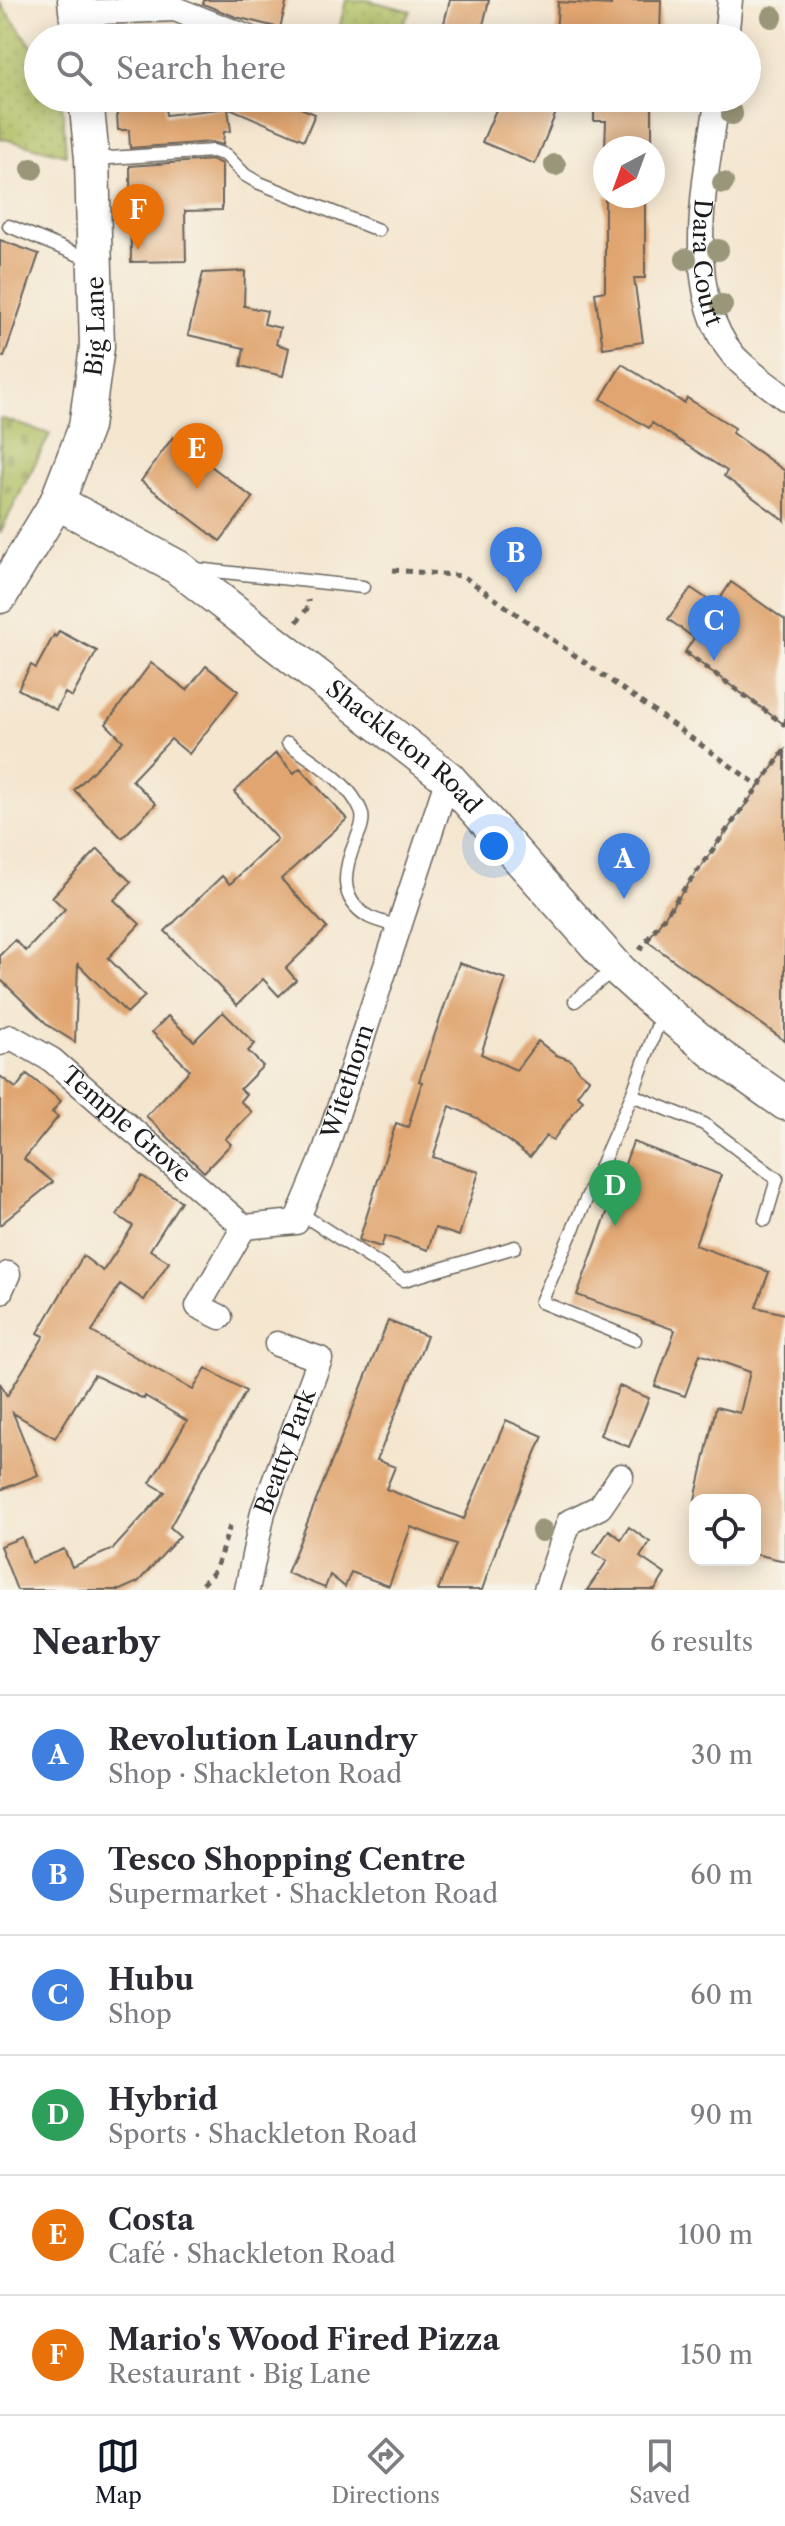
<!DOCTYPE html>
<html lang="en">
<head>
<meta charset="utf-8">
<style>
	body { margin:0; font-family:"Libre Caslon Text",serif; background:#f7f7f7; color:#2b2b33 }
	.controls { position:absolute; right:24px; bottom:24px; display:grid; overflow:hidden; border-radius:16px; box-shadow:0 4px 20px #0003 }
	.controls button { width:72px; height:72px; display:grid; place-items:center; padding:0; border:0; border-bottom:2px solid #e1e1e2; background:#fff; color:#2b2b33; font:40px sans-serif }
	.compass { position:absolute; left:593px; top:136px; width:72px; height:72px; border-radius:50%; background:#fff; box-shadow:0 4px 20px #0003; rotate:221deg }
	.you { position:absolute; left:494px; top:846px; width:28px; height:28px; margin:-20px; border:6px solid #fff; border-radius:50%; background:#1a73e8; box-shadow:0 0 0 12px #1a73e833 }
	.badge { display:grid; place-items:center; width:52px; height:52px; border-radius:50%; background:#111827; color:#fff; font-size:26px; font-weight:700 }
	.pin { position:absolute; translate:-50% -66px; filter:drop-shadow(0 2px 4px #0008) }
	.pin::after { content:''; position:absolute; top:42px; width:28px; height:24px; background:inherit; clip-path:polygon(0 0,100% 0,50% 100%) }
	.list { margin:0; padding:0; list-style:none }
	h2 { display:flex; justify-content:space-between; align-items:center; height:104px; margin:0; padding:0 32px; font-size:34px }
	h2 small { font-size:26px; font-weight:400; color:#7c7c81 }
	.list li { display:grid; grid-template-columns:52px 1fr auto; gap:24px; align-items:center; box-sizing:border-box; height:120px; padding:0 32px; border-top:2px solid #e1e1e2 }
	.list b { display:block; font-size:30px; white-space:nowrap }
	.list p { margin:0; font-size:26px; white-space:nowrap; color:#7c7c81 }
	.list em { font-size:26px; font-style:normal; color:#7c7c81 }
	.icon { flex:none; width:44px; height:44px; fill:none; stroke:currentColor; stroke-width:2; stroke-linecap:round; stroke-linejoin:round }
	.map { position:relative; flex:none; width:785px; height:1590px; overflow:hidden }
	.search { position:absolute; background:#fff; box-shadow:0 4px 20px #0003; left:24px; right:24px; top:24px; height:88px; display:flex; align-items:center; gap:20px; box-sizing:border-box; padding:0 28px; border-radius:44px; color:#7c7c81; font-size:30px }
	.sheet { height:824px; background:#fff }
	nav { display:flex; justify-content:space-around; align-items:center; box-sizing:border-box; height:112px; border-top:2px solid #e1e1e2; background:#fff; font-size:22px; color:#7c7c81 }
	nav a { display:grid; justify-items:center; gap:4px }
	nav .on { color:#111827 }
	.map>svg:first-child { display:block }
	.grass { fill:url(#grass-dots); stroke:#656c3d; stroke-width:2 }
	.cemetery { fill:url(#cemetery-stones); stroke:#656c3d; stroke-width:2 }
	.building { fill:#e0a570 }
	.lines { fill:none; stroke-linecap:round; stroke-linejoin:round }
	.lane-casing { stroke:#68635b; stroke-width:15 }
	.street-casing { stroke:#68635b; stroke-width:27 }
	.secondary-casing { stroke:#68635b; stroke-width:37 }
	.path { stroke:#68635b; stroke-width:5; stroke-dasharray:6 6; stroke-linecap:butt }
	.lane { stroke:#fff; stroke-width:12 }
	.street { stroke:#fff; stroke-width:24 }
	.secondary { stroke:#fff; stroke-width:34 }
	.tree { fill:#999679 }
	.labels { text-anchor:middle; stroke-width:6; stroke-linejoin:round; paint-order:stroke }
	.street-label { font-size:24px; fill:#1c1c1c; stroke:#f7f3e8 }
</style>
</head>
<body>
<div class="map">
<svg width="785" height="1590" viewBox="0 0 785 1590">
	<defs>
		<pattern id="grass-dots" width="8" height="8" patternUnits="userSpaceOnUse" patternTransform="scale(2)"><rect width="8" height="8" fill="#aebc5e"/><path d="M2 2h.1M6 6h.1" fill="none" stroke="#95a151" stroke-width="1.8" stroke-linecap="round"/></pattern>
		<pattern id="cemetery-stones" width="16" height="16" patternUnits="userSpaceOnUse" patternTransform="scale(2)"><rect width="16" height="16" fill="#aebc5e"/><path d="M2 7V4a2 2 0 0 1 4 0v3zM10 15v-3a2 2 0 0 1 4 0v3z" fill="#95a151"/></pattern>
	</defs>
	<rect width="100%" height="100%" fill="#f7f3e8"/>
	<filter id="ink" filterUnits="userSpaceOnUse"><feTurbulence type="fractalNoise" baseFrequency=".0125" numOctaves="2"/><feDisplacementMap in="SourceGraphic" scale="16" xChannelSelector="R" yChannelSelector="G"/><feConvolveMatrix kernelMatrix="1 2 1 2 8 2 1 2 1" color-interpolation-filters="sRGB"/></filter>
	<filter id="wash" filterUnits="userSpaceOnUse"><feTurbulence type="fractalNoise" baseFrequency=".006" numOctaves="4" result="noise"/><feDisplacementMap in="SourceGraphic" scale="32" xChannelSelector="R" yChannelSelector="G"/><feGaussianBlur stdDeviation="1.8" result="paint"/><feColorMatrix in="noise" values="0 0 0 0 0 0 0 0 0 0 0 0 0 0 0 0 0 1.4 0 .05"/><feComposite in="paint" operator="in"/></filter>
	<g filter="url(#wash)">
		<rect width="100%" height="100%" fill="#f4e6cf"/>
		<!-- grass -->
		<path class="grass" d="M 346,0 L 367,0 L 411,11 L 395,38 L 337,38 Z
			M 0,3 L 38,54 L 38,98 L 62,98 L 66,155 L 0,138 Z"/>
		<!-- cemetery -->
		<path class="cemetery" d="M 0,418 L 50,434 L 0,533 Z"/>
		<g id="blocks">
			<!-- building -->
			<path class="building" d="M 204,0 L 287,0 L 280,28 L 236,17 L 203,4 Z
				M 450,0 L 489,0 L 480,38 L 440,38 Z
				M 611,0 L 661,0 L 660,38 L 556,38 L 558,2 L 611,5 Z
				M 116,98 L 164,98 L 166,115 L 228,108 L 231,131 L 224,132 L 223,145 L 212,142 L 130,148 L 129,130 L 118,130 Z
				M 206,98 L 277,98 L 315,114 L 304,140 Z
				M 501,98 L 562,98 L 535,164 L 482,142 Z
				M 594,98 L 652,98 L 652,148 L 605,148 L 606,121 L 594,121 Z
				M 212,160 L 222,164 L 222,210 L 185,211 L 186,261 L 131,262 L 130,166 Z
				M 605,196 L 645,196 L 645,278 L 634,278 L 643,342 L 603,348 L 595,293 L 605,291 Z
				M 0,240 L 39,254 L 4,357 L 0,356 Z
				M 245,271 L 244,306 L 267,311 L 264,324 L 280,328 L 276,344 L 289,348 L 283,376 L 241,366 L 244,348 L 188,335 L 203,273 Z
				M 622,364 L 684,403 L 687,398 L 735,428 L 732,433 L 785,471 L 785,521 L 724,476 L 727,471 L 652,423 L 649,428 L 601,399 Z
				M 173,437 L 253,498 L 220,541 L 141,481 Z
				M 731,582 L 785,620 L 785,725 L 685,652 L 694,638 L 668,619 L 691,588 L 716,605 Z
				M 59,631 L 97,651 L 72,697 L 65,693 L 56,710 L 18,689 L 31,665 L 36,668 L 54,635 L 56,637 Z
				M 151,663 L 187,690 L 206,666 L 238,691 L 189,754 L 171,739 L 132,780 L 156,804 L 122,838 L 74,790 L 123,741 L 106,724 Z
				M 785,750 L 785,1041 L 647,941 Z
				M 276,753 L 294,773 L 300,768 L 347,819 L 281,879 L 327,928 L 286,968 L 296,980 L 279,996 L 263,979 L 237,1005 L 165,931 L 222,876 L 230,884 L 277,839 L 234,792 Z
				M 98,849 L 131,882 L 114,900 L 140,924 L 108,958 L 145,996 L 127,1013 L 78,964 L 75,1042 L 49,1026 L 0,979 L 0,955 L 15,940 L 26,951 L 65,909 L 52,897 Z
				M 459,963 L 506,979 L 481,1054 L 516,1070 L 538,1041 L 556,1055 L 571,1060 L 580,1072 L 589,1079 L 577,1095 L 583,1100 L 553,1140 L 546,1136 L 530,1157 L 477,1118 L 450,1106 L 433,1157 L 479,1172 L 459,1236 L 435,1228 L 428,1250 L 385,1236 L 381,1247 L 359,1240 L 396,1123 L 408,1127 L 422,1082 L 419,1081 Z
				M 223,1012 L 255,1044 L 248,1051 L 263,1066 L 240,1089 L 246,1094 L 240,1101 L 252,1112 L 225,1139 L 231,1144 L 204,1172 L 146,1116 L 190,1070 L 152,1032 L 168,1016 L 194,1041 Z
				M 27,1074 L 61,1101 L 52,1112 L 58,1117 L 24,1159 L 53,1182 L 0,1225 L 0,1076 L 16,1088 Z
				M 633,1142 L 721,1175 L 695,1245 L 769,1272 L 756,1307 L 785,1314 L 785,1561 L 755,1554 L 755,1500 L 695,1500 L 716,1407 L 740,1413 L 750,1372 L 700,1354 L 685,1396 L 655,1386 L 675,1330 L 577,1295 Z
				M 142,1176 L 181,1201 L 150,1250 L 169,1262 L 144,1300 L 120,1284 L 92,1332 L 193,1390 L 206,1368 L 246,1391 L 170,1527 L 180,1536 L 138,1582 L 120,1590 L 17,1590 L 0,1546 L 22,1537 L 31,1563 L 64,1549 L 72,1567 L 113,1549 L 165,1492 L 150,1483 L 187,1421 L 145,1396 L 144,1399 L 94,1375 L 55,1438 L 13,1413 L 38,1475 L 0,1490 L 0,1383 L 7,1396 L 44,1336 L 38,1333 L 83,1256 L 103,1271 L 133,1226 L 117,1215 Z
				M 388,1321 L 427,1336 L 377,1460 L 395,1467 L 386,1489 L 464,1519 L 506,1420 L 543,1436 L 499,1541 L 482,1590 L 438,1590 L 456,1544 L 411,1527 L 389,1586 L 351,1572 L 345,1587 L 330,1575 L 325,1588 L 287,1573 Z
				M 619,1386 L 649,1398 L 629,1447 L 600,1435 Z
				M 629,1527 L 650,1542 L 640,1557 L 665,1574 L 655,1590 L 587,1590 L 607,1561 L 594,1553 L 609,1530 L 621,1539 Z"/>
		</g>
	</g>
	<g filter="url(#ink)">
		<use href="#blocks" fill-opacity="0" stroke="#68635b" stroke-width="2"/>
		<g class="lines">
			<!-- lane casing -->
			<g class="lane-casing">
				<path id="lane" d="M 95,159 L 213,151 L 226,155 L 245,175 L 257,182 L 378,230
					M 9,226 L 91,260
					M 196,569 L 363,587
					M 288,743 C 313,762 349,781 361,811 C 365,820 360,831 356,840 C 344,868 337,899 369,917 C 378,921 389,924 399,927
					M 575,1001 L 614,969
					M 632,1095 L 704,1124 L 777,1179 L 765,1220
					M 300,1213 L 404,1280 L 515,1247
					M 635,1340 L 541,1302 L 632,1095 L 662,1013"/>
			</g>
			<!-- street casing -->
			<g class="street-casing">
				<g id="street">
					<path d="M 77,13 L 175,9 L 249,38"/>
					<path d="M 726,38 L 730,0"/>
					<path id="s1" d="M 718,98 C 706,173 680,291 733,355 C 747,371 768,384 785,398"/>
					<path id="s2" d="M 0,1043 L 11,1037 L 52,1060 L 244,1227"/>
					<path id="s3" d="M 244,1227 L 296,1222 L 322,1160 L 448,778"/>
					<path d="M 0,1292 L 8,1274"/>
					<path d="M 220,1317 L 198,1306 L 244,1227"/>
					<path id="s4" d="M 247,1590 L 263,1512 L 320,1359 L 277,1344"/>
					<path d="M 546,1590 L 569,1522 L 600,1507 L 621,1476"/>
				</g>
			</g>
			<!-- secondary casing -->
			<g class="secondary-casing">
				<g id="secondary">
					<path d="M 75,0 L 79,38"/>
					<path id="s5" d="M 57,502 L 177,567 L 448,778 L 620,971 L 663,1010 L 716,1054 L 785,1103"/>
					<path id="s6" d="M 0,596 L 57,502 L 86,427 L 97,347 L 92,159 L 86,98"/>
				</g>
			</g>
			<!-- path -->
			<path class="path" d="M 393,570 L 463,576 L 759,786
				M 297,622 L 309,606 L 308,600
				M 685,652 L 785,725
				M 640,950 L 785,750
				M 202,1584 L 215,1571 L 231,1523"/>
			<!-- lane -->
			<use href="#lane" class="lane"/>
			<!-- street -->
			<use href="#street" class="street"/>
			<!-- secondary -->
			<use href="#secondary" class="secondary"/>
		</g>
		<!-- trees -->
		<g class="tree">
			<circle cx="772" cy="17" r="11"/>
			<circle cx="732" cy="114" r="11"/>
			<circle cx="555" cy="165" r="11"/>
			<circle cx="32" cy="169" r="11"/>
			<circle cx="723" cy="183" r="11"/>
			<circle cx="718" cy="250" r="11"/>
			<circle cx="686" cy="259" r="11"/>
			<circle cx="722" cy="305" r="11"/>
			<circle cx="542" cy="1531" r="11"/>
		</g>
	</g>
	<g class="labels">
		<!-- street labels -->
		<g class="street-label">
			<text dy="8" stroke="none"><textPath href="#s1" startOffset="166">Dara Court</textPath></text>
			<text dy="8" stroke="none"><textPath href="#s6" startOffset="292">Big Lane</textPath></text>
			<text dy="8" stroke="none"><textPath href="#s5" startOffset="426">Shackleton Road</textPath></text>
			<text dy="8" stroke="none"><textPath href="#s3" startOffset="202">Witethorn</textPath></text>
			<text dy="8" stroke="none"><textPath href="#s2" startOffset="158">Temple Grove</textPath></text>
			<text dy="8" stroke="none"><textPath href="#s4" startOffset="144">Beatty Park</textPath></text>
		</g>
	</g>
</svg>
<div class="controls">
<button><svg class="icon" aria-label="locate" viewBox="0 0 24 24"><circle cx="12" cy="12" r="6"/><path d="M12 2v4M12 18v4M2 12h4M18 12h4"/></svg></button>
</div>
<svg class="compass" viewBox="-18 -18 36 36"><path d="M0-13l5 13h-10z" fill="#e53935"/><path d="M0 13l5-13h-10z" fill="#7c7c81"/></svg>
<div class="you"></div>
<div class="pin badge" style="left:624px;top:899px;background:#3f7fe0">A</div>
<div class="pin badge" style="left:516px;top:593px;background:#3f7fe0">B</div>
<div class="pin badge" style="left:714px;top:661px;background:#3f7fe0">C</div>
<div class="pin badge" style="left:615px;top:1226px;background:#2e9e5b">D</div>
<div class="pin badge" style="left:197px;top:489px;background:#e8710a">E</div>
<div class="pin badge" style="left:138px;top:250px;background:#e8710a">F</div>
<div class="search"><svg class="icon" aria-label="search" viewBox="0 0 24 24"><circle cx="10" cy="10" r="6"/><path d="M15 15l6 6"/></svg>Search here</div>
</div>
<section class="sheet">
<h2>Nearby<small>6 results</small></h2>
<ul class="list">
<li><span class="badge" style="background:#3f7fe0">A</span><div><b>Revolution Laundry</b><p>Shop · Shackleton Road</p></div><em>30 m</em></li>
<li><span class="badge" style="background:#3f7fe0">B</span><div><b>Tesco Shopping Centre</b><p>Supermarket · Shackleton Road</p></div><em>60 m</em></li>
<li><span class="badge" style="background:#3f7fe0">C</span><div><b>Hubu</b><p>Shop</p></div><em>60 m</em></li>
<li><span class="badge" style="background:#2e9e5b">D</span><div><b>Hybrid</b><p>Sports · Shackleton Road</p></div><em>90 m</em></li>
<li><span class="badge" style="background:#e8710a">E</span><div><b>Costa</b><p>Café · Shackleton Road</p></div><em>100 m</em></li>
<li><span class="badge" style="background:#e8710a">F</span><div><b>Mario's Wood Fired Pizza</b><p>Restaurant · Big Lane</p></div><em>150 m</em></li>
</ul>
</section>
<nav>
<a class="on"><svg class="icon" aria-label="map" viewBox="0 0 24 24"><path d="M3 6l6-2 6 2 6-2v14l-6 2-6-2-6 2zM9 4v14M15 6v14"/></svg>Map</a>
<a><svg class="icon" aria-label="directions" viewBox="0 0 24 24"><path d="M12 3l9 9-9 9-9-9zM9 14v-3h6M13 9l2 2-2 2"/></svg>Directions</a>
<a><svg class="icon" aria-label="saved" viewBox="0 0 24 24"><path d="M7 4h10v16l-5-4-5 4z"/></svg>Saved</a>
</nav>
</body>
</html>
